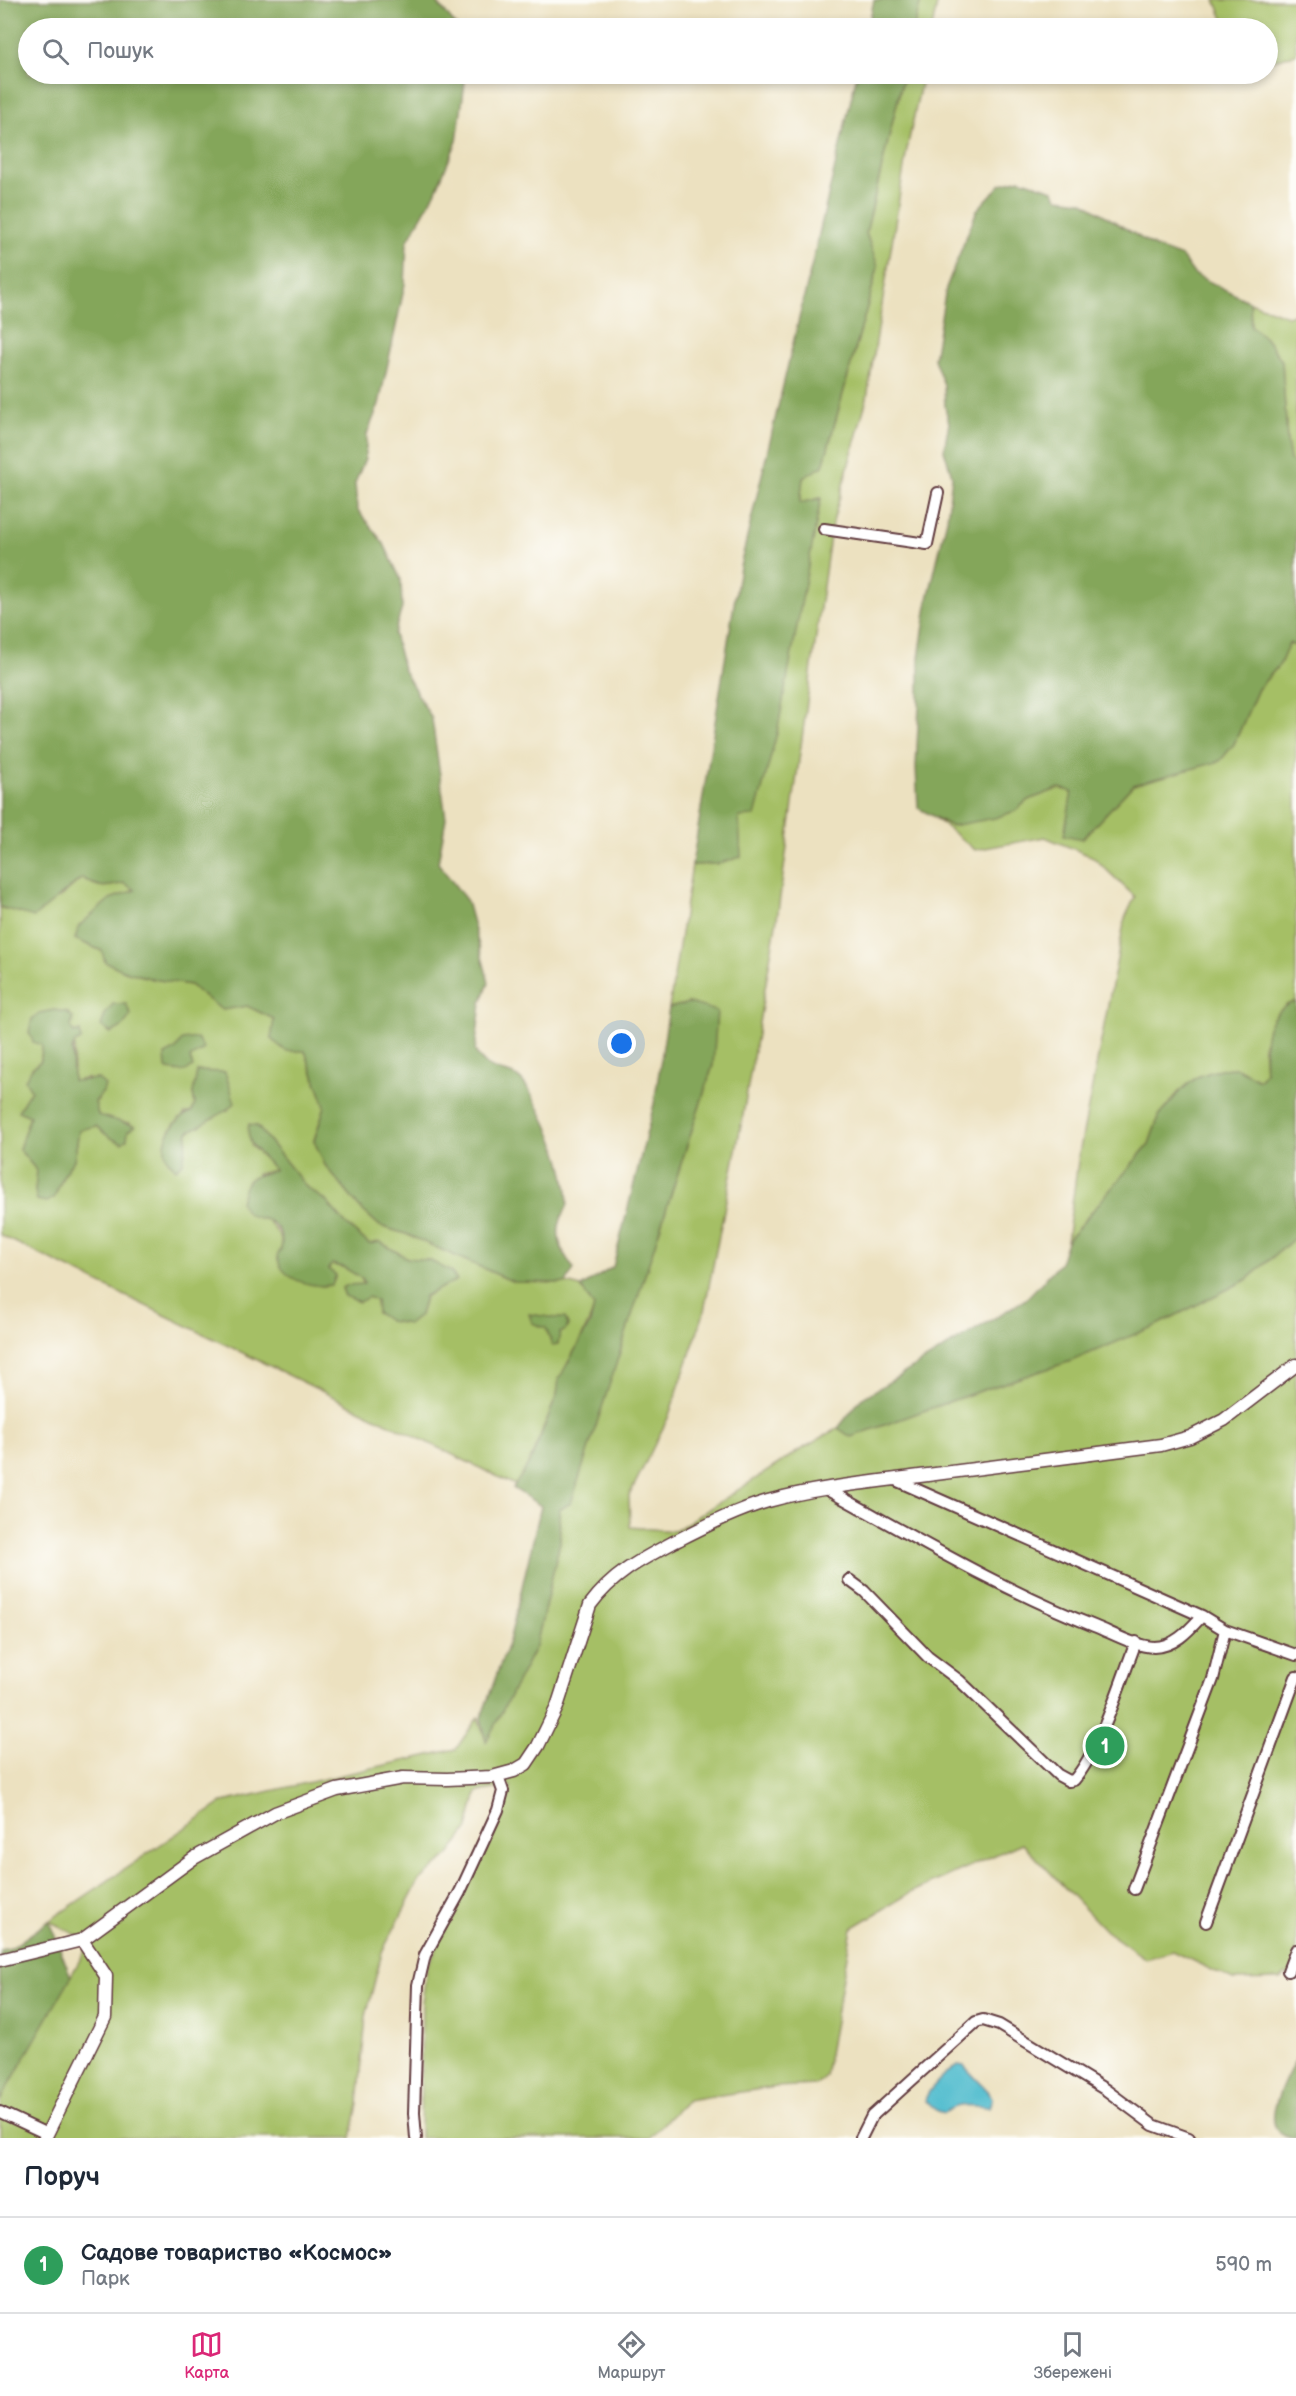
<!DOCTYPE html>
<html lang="uk">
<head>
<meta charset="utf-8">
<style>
	body { margin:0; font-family:"Balsamiq Sans",sans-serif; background:#f6f6f7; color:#1f2937 }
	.you { position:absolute; left:622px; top:1044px; width:21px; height:21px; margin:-15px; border:4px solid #fff; border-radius:50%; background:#1a73e8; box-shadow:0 0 0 9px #1a73e833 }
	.badge { display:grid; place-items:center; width:39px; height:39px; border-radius:50%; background:#db2777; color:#fff; font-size:20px; font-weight:700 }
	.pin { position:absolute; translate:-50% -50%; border:3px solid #fff; box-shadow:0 2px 6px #0006 }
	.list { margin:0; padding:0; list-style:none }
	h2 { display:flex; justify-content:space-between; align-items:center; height:78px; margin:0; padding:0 24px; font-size:26px }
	h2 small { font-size:20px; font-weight:400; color:#747a83 }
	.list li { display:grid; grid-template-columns:39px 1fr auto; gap:18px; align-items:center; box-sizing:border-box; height:96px; padding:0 24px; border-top:2px solid #e0e1e3 }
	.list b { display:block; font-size:22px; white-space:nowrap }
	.list p { margin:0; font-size:20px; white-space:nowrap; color:#747a83 }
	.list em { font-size:20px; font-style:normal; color:#747a83 }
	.icon { flex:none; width:33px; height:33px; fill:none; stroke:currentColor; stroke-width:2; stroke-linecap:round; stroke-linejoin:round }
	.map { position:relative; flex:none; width:1296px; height:2138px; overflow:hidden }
	.search { position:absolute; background:#fff; box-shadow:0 3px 9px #0003; left:18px; right:18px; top:18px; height:66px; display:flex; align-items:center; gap:15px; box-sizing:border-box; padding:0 21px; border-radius:33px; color:#747a83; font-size:22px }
	.sheet { height:174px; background:#fff }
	nav { display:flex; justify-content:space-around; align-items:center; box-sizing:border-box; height:84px; border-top:2px solid #e0e1e3; background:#fff; font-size:16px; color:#747a83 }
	nav a { display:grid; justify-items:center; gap:3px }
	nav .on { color:#db2777 }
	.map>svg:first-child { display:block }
	.green { fill:#a5bf65; stroke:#786f48; stroke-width:1.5; fill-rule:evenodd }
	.forest { fill:#84a65a; stroke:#676242; stroke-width:1.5 }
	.water { fill:#53bdcf; stroke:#4e6e7d; stroke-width:1.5 }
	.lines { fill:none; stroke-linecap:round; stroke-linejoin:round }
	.minor-casing { stroke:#623c41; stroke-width:14 }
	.tertiary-casing { stroke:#623c41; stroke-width:15 }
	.minor { stroke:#fff; stroke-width:10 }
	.tertiary { stroke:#fff; stroke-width:12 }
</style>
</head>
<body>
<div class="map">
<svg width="1296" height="2138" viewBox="0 0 1296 2138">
	<rect width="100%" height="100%" fill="#fdfcf7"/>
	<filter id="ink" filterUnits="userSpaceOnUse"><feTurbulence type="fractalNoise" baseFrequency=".0167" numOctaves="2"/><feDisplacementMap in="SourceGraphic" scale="12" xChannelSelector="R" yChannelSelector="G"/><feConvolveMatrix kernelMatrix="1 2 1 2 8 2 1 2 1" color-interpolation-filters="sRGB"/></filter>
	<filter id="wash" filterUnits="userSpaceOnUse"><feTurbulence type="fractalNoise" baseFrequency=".008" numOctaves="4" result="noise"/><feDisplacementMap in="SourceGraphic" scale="24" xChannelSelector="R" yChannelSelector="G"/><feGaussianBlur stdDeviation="1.35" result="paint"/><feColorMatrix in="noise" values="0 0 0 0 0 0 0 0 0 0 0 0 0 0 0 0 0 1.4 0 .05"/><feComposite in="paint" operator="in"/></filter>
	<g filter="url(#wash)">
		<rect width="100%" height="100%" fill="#ece1c0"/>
		<!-- green -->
		<path class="green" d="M 921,0 L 938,0 L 932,28 L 914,28 Z
			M 1215,0 L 1296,0 L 1296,54 L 1268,62 L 1268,28 L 1227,28 Z
			M 904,74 L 923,74 L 907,149 L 867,398 L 831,529 L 777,919 L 743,1115 L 703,1316 L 668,1418 L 629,1496 L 630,1527 L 675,1531 L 792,1455 L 838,1428 L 851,1437 L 965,1396 L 1071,1361 L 1246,1280 L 1296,1237 L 1296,1979 L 1286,1974 L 1280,1979 L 1233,1980 L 1172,1951 L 1146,1959 L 1106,1931 L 1022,1843 L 910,1893 L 852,1928 L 825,2076 L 816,2085 L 775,2087 L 687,2100 L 649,2138 L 420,2138 L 422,2002 L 427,1967 L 498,1824 L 511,1786 L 477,1792 L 468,1828 L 449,1855 L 419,1881 L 382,1952 L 366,2016 L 358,2104 L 351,2138 L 0,2138 L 0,2101 L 90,1942 L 49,1921 L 223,1802 L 456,1749 L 478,1717 L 486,1741 L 536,1646 L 560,1542 L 559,1510 L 571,1502 L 713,1065 L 689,1003 L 669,1008 L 692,865 L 717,864 L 739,817 L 821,498 L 800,503 L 803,477 L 823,466 L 878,267 L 866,233 Z
			M 1250,302 L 1287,316 L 1296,313 L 1296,466 L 1290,460 L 1287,441 L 1282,361 L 1268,341 L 1251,326 Z
			M 1289,643 L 1296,646 L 1296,1001 L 1286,1005 L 1263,1045 L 1265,1073 L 1259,1080 L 1237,1068 L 1220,1069 L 1197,1077 L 1179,1092 L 1159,1116 L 1149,1144 L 1067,1241 L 1079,1154 L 1125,918 L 1135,897 L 1093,857 L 1045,837 L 975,850 L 935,818 L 951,826 L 1015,811 L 1028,800 L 1060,788 L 1072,792 L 1082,839 L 1133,785 L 1167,774 L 1234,744 L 1258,689 L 1280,664 Z
			M 82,878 C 100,889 104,888 124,883 L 135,890 L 75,939 L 102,951 L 125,971 L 153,979 L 190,985 L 222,1010 L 247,1006 L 274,1019 L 305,1051 L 325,1106 L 314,1140 L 325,1165 L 359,1207 L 380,1226 L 406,1234 L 514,1282 L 566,1283 L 581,1287 L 594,1307 C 586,1338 562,1363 557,1395 L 519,1487 L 0,1235 L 0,907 L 4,909 L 59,898 ZM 71,1027 C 78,1042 71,1064 73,1082 L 87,1078 L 98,1100 L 95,1102 L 98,1115 L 113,1121 L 130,1123 L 127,1131 L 105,1134 L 96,1125 L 79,1130 L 74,1160 L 65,1172 L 54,1198 L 35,1191 L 37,1171 L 19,1149 L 30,1116 L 32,1068 L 41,1061 L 42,1045 ZM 193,1093 L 228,1110 L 219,1113 L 188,1132 L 184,1157 L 184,1114 L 192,1112 L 195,1104 ZM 257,1126 L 308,1189 L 325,1200 L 346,1224 L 369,1244 L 380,1242 L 407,1258 L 429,1260 L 433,1292 L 425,1297 L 420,1315 L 377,1313 L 376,1300 L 369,1297 L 345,1296 L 342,1288 L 364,1285 C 361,1272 343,1267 331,1264 L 327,1269 L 336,1275 L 332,1285 L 321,1286 L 282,1249 C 283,1234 274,1231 268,1220 C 262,1207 260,1188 257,1174 L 275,1170 L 268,1161 L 251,1146 Z"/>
		<!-- forest -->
		<path class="forest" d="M 0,0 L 435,0 L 458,28 L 28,28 L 28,74 L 466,74 L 457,141 L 435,193 L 407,242 L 405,284 L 390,354 L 379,404 L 367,434 L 365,459 L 355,483 L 357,509 L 384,544 L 401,580 L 402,608 L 394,634 L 403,669 L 432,719 L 446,818 L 438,863 L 467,901 L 489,983 L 481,1003 L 475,1051 C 478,1056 483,1062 487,1065 C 506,1078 515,1065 531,1094 C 549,1125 566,1165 568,1202 C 568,1208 563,1213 561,1219 C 554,1238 563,1254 574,1269 L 566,1283 L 514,1282 L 406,1234 L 380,1226 L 359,1207 L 325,1165 L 314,1141 L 325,1106 L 305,1051 L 286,1051 L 271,1039 L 274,1019 L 247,1006 L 222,1010 L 190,985 L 153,979 L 125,971 L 105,962 L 102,951 L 75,939 L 79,926 L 110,899 L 135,890 L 124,883 C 104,888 101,889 82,878 L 34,917 L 0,907 Z
			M 874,0 L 921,0 L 914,28 L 868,28 Z
			M 857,74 L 904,74 L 866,233 L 878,267 L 823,466 L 803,478 L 800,503 L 821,498 L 777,733 L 755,816 L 739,817 L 741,857 L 717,864 L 692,865 L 740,567 Z
			M 1020,179 L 1053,190 L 1058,198 L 1082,201 L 1155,247 L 1182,257 L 1194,274 L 1250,302 L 1251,326 L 1268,341 L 1282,361 L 1287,441 L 1290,460 L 1296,466 L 1296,646 L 1289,643 L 1280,664 L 1258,689 L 1234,744 L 1220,761 L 1133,785 L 1082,839 L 1064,835 L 1072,792 L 1060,788 L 1028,800 L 1015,811 L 995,818 L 951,826 L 918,808 L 916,767 L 919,705 L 919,658 L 928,599 L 947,519 L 952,476 L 944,450 L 949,423 L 945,407 L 944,386 L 934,359 L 946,288 L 977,210 L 1001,184 Z
			M 1296,1001 L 1296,1237 L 1246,1280 L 1155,1326 L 1071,1361 L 965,1396 L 851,1437 L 838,1428 L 861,1399 L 1026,1299 L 1060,1263 L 1067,1241 L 1149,1144 L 1159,1116 L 1179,1092 L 1197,1077 L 1220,1069 L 1237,1068 L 1259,1080 L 1265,1073 C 1263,1043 1263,1013 1296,1001 Z
			M 689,1003 L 717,1011 L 713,1065 L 571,1503 L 559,1510 L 560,1542 L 536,1646 L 486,1742 L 481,1718 L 510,1638 L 541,1506 L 513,1488 L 530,1462 L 557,1395 L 559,1379 L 590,1323 L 594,1307 L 581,1287 L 613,1267 L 654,1104 L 669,1008 Z
			M 113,1004 L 126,1004 L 131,1015 L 122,1027 L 111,1033 L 101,1026 L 105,1014 Z
			M 54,1010 L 67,1012 L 73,1018 L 71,1027 L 74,1033 L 80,1031 L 81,1040 L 75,1043 L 72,1050 L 73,1081 L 98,1079 L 105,1085 L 103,1092 L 95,1102 L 98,1115 L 135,1126 L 128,1131 L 127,1139 L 122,1143 L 111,1138 L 96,1126 L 79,1130 L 74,1160 L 65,1172 L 54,1198 L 46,1202 L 37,1200 L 35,1191 L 37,1171 L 19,1149 L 30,1116 L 18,1111 L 31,1090 L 25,1080 L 32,1068 L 41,1061 L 42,1045 L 33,1042 L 29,1032 L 32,1019 L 39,1013 Z
			M 197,1038 L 204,1049 L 190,1058 L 193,1067 C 183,1074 177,1072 166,1068 L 165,1055 L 175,1050 L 182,1040 Z
			M 197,1071 L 225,1072 L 235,1103 C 225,1113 201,1125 188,1132 L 183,1163 L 176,1169 C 174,1166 168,1162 167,1158 C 159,1140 176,1117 192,1112 L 195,1104 L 193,1093 Z
			M 249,1124 L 257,1126 L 308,1189 L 325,1200 L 346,1224 L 369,1244 L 380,1242 L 407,1258 L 429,1260 L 450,1271 L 457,1280 L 425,1296 L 420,1315 L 409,1324 L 389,1321 L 377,1313 L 376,1301 L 369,1297 L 359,1302 L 345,1296 L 342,1288 L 348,1285 L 364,1284 L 363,1279 L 343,1267 L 332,1264 L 328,1269 L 336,1275 L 332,1285 C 311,1288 281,1280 277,1256 C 286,1244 282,1227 267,1220 C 261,1218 254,1218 248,1214 C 245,1211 242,1206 240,1202 C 249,1171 249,1180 274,1170 C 263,1153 244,1147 249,1124 Z
			M 529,1314 L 556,1318 L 565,1318 L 568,1325 L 566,1330 L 560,1333 L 558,1344 L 552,1345 L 546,1328 L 532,1323 Z
			M 49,1921 L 71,1977 L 0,2101 L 0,1950 L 11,1948 Z
			M 1296,2059 L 1296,2138 C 1251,2138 1286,2078 1296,2059 Z"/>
		<!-- water -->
		<path class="water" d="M 958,2065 L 964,2066 L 989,2092 L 992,2098 L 989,2107 C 973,2106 957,2102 944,2113 L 937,2111 L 925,2101 C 926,2091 949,2069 958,2065 Z"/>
	</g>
	<g filter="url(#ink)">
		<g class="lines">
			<!-- minor casing -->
			<g class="minor-casing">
				<path id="minor" d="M 824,529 L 927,544 L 938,493
					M 893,1479 L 1202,1616 L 1225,1630 L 1296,1655
					M 826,1489 C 914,1537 1000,1589 1094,1626 C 1112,1633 1134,1646 1154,1647 C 1175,1647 1190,1629 1202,1616
					M 849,1580 L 864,1591 L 928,1657 L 960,1681 L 1058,1775 L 1069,1781 L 1074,1780 C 1101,1748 1120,1683 1136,1642
					M 1134,1889 L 1213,1679 L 1225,1630
					M 1206,1922 L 1296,1677
					M 1288,1971 L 1296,1950
					M 0,2112 L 47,2134
					M 416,2138 L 414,2113 L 418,1985 L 425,1955 L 460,1892 L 498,1810 L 503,1791 L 498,1777
					M 861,2138 L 872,2116 L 976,2022 L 983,2020 L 999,2025 L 1106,2090 L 1153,2125 L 1189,2138"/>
			</g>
			<!-- tertiary casing -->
			<g class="tertiary-casing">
				<path id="tertiary" d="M 0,1960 L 82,1940 L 194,1858 L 275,1813 L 337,1790 L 403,1778 L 447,1779 L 492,1777 L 514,1771 L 526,1764 L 538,1746 L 557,1707 L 590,1605 C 612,1575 640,1560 672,1543 C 704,1527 734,1511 768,1501 C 815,1488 864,1483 912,1477 C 995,1466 1078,1456 1161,1445 L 1190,1437 L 1224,1420 L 1296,1365
					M 45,2138 L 105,2017 L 106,1976 L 82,1940"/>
			</g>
			<!-- minor -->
			<use href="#minor" class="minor"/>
			<!-- tertiary -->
			<use href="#tertiary" class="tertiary"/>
		</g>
	</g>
</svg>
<div class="you"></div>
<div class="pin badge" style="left:1105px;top:1746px;background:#2e9e5b">1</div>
<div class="search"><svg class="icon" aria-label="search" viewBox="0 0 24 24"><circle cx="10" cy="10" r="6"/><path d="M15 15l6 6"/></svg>Пошук</div>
</div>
<section class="sheet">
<h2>Поруч<small></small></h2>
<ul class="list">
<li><span class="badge" style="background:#2e9e5b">1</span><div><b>Садове товариство «Космос»</b><p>Парк</p></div><em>590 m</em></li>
</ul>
</section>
<nav>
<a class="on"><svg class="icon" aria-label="map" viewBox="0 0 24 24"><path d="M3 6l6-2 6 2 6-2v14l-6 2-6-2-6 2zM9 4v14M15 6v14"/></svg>Карта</a>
<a><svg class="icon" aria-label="directions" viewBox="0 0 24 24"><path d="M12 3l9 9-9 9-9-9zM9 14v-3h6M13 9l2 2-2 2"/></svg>Маршрут</a>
<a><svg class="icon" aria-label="saved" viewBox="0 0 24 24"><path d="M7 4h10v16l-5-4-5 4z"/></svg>Збережені</a>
</nav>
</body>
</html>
